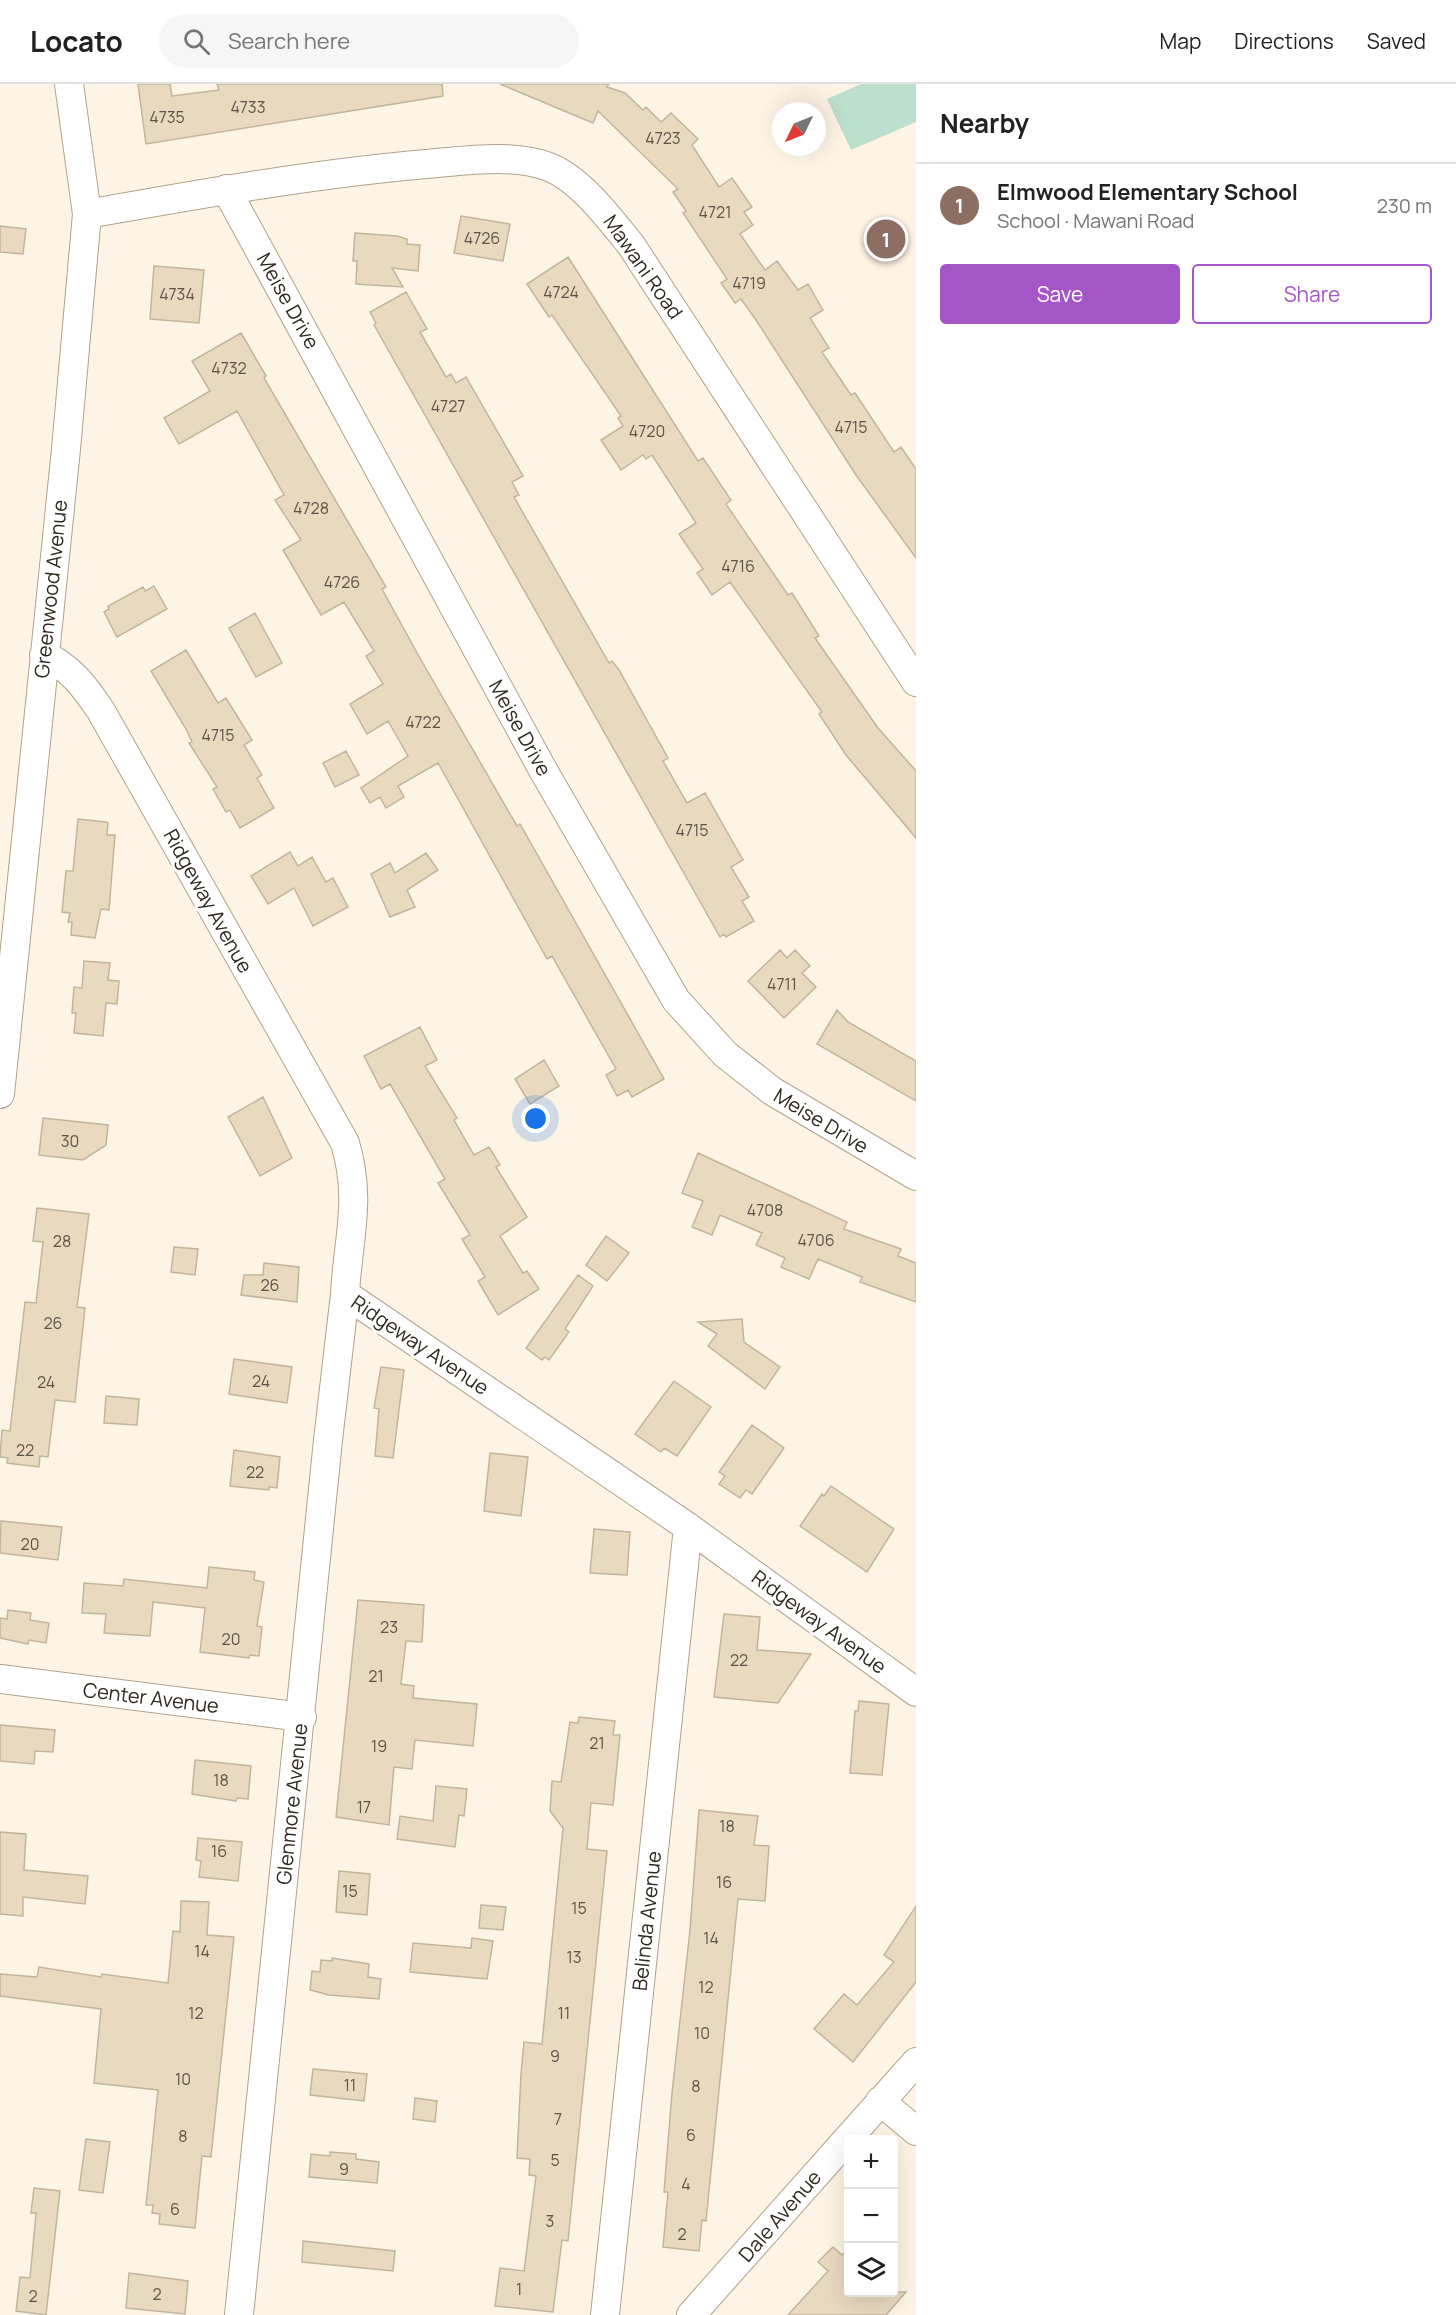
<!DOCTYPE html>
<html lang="en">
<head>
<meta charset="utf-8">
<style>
	body { margin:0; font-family:Manrope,sans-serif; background:#f6f6f6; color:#222 }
	.controls { position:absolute; right:18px; bottom:18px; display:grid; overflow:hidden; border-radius:6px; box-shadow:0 6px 24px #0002 }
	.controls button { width:54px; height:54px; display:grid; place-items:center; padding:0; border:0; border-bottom:2px solid #e0e0e0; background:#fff; color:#222; font:30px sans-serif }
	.compass { position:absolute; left:772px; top:18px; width:54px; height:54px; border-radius:50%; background:#fff; box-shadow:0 6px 24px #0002; rotate:227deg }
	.you { position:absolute; left:536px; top:1035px; width:21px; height:21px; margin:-15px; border:4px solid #fff; border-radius:50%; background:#1a73e8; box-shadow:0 0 0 9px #1a73e833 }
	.badge { display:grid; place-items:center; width:39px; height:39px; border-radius:50%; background:#a456c7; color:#fff; font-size:20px; font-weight:700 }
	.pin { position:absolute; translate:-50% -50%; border:3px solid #fff; box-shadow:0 2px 6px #0006 }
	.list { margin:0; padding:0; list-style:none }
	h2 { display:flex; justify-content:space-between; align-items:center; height:78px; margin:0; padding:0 24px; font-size:26px }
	h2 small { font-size:20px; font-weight:400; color:#767676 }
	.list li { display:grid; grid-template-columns:39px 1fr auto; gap:18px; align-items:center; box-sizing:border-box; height:84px; padding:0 24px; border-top:2px solid #e0e0e0 }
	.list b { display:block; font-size:22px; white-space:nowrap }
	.list p { margin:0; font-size:20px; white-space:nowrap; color:#767676 }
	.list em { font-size:20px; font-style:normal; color:#767676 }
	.actions { display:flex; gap:12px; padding:18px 24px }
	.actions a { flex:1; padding:14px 0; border:2px solid #a456c7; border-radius:6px; text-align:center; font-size:21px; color:#a456c7 }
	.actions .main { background:#a456c7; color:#fff }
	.icon { flex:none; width:33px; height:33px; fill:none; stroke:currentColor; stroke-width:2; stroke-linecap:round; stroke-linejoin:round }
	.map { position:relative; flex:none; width:916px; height:2231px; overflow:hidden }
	header { display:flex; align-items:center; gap:36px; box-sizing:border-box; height:84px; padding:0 30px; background:#fff; border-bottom:2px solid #e0e0e0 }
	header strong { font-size:28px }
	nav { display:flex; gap:33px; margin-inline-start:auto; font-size:21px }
	.search { width:420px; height:54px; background:#f6f6f6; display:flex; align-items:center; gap:15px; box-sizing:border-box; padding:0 21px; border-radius:33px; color:#767676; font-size:22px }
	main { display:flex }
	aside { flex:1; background:#fff }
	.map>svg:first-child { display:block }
	.green { fill:#bddfce }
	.building { fill:#e8d9bf; stroke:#c3b59c; stroke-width:1.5 }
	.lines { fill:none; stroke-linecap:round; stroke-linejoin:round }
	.minor-casing { stroke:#b0a289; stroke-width:30 }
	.minor { stroke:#fff; stroke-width:28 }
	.labels { text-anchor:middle; stroke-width:6; stroke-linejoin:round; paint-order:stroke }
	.number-label { font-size:16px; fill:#5d5648 }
	.street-label { font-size:20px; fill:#2f2a20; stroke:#fff }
</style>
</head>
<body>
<header>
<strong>Locato</strong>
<div class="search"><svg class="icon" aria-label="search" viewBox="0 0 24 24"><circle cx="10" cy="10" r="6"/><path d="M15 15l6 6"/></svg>Search here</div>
<nav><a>Map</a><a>Directions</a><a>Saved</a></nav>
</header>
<main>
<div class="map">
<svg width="916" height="2231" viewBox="0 0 916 2231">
	<rect width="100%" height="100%" fill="#fef4e5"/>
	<!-- green -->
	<path class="green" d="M 861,0 L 916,0 L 916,38 L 851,66 L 827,15 Z"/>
	<!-- building -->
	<path class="building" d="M 138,0 L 170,0 L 172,12 L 219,6 L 217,0 L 442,0 L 443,12 L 146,60 Z
		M 500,0 L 609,0 L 607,3 L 625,9 L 643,26 L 646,23 L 661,38 L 671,29 L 698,55 L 692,61 L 719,103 L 732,94 L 752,123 L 744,128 L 753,141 L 740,150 L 765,186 L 777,177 L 798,206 L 808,200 L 823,226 L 810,234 L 829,264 L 822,268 L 851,311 L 855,309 L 894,368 L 901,363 L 916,385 L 916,474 L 856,391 L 756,236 L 741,215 L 735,219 L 721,199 L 727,195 L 683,129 L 686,127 L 673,108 L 678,105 L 598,27 L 593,39 Z
		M 461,132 L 510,140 L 503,177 L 454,169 Z
		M 0,142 L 26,145 L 23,170 L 0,168 Z
		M 355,149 L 397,152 L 407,155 L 407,160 L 420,161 L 418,187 L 392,184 L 403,203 L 356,200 L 357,177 L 353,177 Z
		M 568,173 L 698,377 L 703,374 L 731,416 L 726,420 L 788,511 L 792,509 L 819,552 L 815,554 L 878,644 L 916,687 L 916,754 L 846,671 L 819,630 L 822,628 L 730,498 L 712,511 L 697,489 L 703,485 L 679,450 L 696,439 L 652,371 L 646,375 L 643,371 L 621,386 L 601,356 L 623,342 L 618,334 L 621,332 L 552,231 L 549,233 L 527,200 Z
		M 154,182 L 204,186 L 199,239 L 150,235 Z
		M 406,208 L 427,245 L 420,248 L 446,293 L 451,290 L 456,299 L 466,293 L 523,392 L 512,398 L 519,411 L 514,413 L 609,579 L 612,577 L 619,586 L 668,674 L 663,677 L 687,719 L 705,709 L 743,776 L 731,783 L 749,813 L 742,817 L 754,837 L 726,853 L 724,850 L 720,853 L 374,241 L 376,239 L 370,228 Z
		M 241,249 L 266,292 L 264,294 L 386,503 L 382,505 L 421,576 L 517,742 L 520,740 L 664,995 L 632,1013 L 628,1006 L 617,1012 L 606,991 L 616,985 L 552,872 L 547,875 L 438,679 L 398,702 L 404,713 L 386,724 L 380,713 L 370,719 L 361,704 L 408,672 L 388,637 L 367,650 L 350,620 L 383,600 L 366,572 L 374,567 L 344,518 L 321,531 L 283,466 L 301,456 L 275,416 L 284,411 L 237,327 L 179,360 L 164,334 L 210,307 L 192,277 Z
		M 154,502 L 167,525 L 117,553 L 104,528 L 109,525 L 108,522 L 143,503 L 145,507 Z
		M 255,529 L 282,579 L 256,593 L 229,544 Z
		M 186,566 L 218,619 L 226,614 L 252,656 L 244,661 L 262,691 L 257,694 L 274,724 L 240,744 L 230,726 L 226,728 L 213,705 L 217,703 L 189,659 L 192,658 L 186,645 L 151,587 Z
		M 346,667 L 359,691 L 335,703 L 323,679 Z
		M 78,735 L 106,738 L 108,739 L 107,751 L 115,751 L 109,826 L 101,825 L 95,854 L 71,851 L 72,838 L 68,838 L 70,829 L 62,828 L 66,787 L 73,787 Z
		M 290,768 L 298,782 L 312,773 L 326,798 L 333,794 L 348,823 L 313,842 L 294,804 L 268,820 L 251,792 Z
		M 426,769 L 438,786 L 407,806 L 415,823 L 390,833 L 371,790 L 390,779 L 395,789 Z
		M 780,866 L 787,874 L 795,866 L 810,882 L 802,889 L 816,903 L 784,934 L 748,897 Z
		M 84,877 L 110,879 L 108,896 L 119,897 L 117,920 L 106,919 L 103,952 L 74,949 L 76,929 L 72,929 L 74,903 L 82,904 Z
		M 837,926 L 848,938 L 916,977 L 916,1017 L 817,960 Z
		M 420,943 L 437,976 L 425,982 L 457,1034 L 454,1036 L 474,1071 L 489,1063 L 500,1081 L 496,1083 L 527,1133 L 500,1152 L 523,1189 L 527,1187 L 539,1205 L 498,1231 L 478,1197 L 485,1193 L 462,1155 L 470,1151 L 438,1099 L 445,1095 L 390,1000 L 381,1005 L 364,972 Z
		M 544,976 L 559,1002 L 530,1020 L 515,995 Z
		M 263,1013 L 292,1074 L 260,1092 L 228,1033 Z
		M 43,1034 L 108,1041 L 106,1061 L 83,1076 L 39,1071 Z
		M 698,1069 L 847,1138 L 844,1145 L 901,1165 L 898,1172 L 916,1179 L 916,1218 L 860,1198 L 862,1193 L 818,1175 L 809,1195 L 781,1183 L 785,1174 L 756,1161 L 762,1149 L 720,1131 L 712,1151 L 692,1143 L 703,1117 L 682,1109 Z
		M 37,1124 L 89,1130 L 77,1223 L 85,1224 L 75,1318 L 55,1316 L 48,1373 L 40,1372 L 39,1383 L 7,1379 L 8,1374 L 0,1373 L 2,1346 L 10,1347 L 25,1218 L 36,1219 L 43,1158 L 33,1157 Z
		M 606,1152 L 629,1169 L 607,1197 L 586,1181 Z
		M 174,1163 L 198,1165 L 195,1191 L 171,1188 Z
		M 264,1179 L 299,1183 L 297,1218 L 241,1211 L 244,1191 L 263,1191 Z
		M 578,1191 L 593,1202 L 565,1245 L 569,1248 L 549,1276 L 545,1273 L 542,1276 L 526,1264 Z
		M 742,1235 L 744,1258 L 780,1283 L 765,1305 L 708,1262 L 717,1250 L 698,1238 Z
		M 234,1275 L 292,1283 L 287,1319 L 229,1310 Z
		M 381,1283 L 404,1286 L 393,1374 L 375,1372 L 379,1325 L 374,1324 Z
		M 674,1297 L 711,1323 L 677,1372 L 664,1364 L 661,1368 L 635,1350 Z
		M 106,1312 L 139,1315 L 137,1341 L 104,1339 Z
		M 752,1341 L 784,1364 L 752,1410 L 746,1406 L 740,1414 L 719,1400 L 725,1392 L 719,1388 Z
		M 234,1366 L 280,1373 L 277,1404 L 269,1403 L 269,1406 L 230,1402 Z
		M 490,1369 L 528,1373 L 521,1432 L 484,1427 Z
		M 831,1402 L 894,1445 L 867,1488 L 800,1442 L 822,1410 L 824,1412 Z
		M 1,1437 L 62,1443 L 58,1476 L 0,1469 Z
		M 594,1445 L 630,1448 L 627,1491 L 590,1489 Z
		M 209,1483 L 255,1488 L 254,1496 L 264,1498 L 257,1542 L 262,1543 L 259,1572 L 250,1571 L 249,1574 L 200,1568 L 205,1524 L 153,1518 L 150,1552 L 104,1549 L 106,1530 L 82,1529 L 84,1499 L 123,1502 L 124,1495 L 207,1504 Z
		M 358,1516 L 424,1521 L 422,1558 L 406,1557 L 401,1600 L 414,1602 L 413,1614 L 477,1620 L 473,1662 L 415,1656 L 412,1685 L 394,1683 L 389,1741 L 336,1733 Z
		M 8,1526 L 31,1529 L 30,1536 L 49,1539 L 46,1559 L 29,1556 L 28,1560 L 0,1554 L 0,1534 L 7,1535 Z
		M 724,1530 L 760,1533 L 757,1566 L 811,1570 L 778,1619 L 714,1613 Z
		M 859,1617 L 889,1620 L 882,1691 L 850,1689 L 855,1627 L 858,1627 Z
		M 579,1633 L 615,1637 L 613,1651 L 620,1651 L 613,1721 L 591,1719 L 587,1765 L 607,1767 L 568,2157 L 562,2156 L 553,2228 L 495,2222 L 500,2184 L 524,2187 L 536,2092 L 529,2091 L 530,2075 L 517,2074 L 521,1990 L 524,1958 L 542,1960 L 563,1744 L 550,1727 L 552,1697 L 561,1698 L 570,1638 L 578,1639 Z
		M 0,1641 L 55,1646 L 53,1668 L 35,1667 L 34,1680 L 0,1677 Z
		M 195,1676 L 251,1682 L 248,1715 L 237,1714 L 236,1717 L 192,1710 Z
		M 436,1702 L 467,1705 L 464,1732 L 459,1731 L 455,1763 L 397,1755 L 400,1732 L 433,1737 Z
		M 699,1726 L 758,1732 L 754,1761 L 769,1762 L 765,1817 L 738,1815 L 706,2137 L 702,2136 L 699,2167 L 663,2163 L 668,2108 L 664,2108 L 672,2009 L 690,1846 Z
		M 0,1748 L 26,1750 L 24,1786 L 88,1792 L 85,1820 L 23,1813 L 23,1832 L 0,1830 Z
		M 198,1754 L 242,1758 L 238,1797 L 199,1793 L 201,1777 L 196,1776 Z
		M 339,1787 L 370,1790 L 367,1831 L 336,1828 Z
		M 181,1817 L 209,1818 L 207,1851 L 234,1853 L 211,2073 L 202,2072 L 195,2144 L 159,2140 L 160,2130 L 152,2129 L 153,2121 L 146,2121 L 158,2006 L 94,1999 L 101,1925 L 0,1912 L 0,1890 L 37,1893 L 39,1883 L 101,1893 L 102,1890 L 168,1899 L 173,1847 L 180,1848 Z
		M 481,1821 L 506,1823 L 503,1846 L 479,1844 Z
		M 916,1822 L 916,1898 L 853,1978 L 814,1945 L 844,1910 L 857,1921 L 894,1878 L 884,1871 Z
		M 472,1854 L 493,1857 L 487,1895 L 410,1888 L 413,1859 L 471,1864 Z
		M 332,1874 L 369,1880 L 368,1893 L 381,1895 L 379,1915 L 329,1911 L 310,1906 L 312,1887 L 320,1888 L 321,1876 L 332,1877 Z
		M 313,1985 L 367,1990 L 364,2017 L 310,2011 Z
		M 415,2014 L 437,2017 L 435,2038 L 413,2035 Z
		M 86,2055 L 110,2058 L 103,2109 L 79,2106 Z
		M 330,2068 L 356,2070 L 356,2075 L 379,2078 L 377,2099 L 309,2093 L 311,2070 L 330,2072 Z
		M 34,2104 L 60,2107 L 46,2231 L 16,2227 L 20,2193 L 30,2194 L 36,2129 L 31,2129 Z
		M 303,2157 L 395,2167 L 393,2187 L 302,2178 Z
		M 833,2163 L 842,2171 L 849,2164 L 849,2208 L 906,2208 L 886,2231 L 788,2231 L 828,2187 L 818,2178 Z
		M 129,2189 L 188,2197 L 185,2230 L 126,2224 Z"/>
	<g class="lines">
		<!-- minor casing -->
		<g class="minor-casing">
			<path id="minor" d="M 226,105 L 543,686 L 676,916 L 725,970 L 772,1007 L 916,1092
				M 87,130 C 200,110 312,90 426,80 C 464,77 512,69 549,83 C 580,95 610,135 631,161 L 916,598
				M 44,571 C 71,584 85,603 101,627 L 345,1059 C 362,1116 348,1153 345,1210 L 688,1443 L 916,1608
				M 0,1010 L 66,365 L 87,130 L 69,0
				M 0,1595 L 302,1633
				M 880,2017 L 916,2047
				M 239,2231 L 328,1356 L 345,1210
				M 605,2231 L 688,1443
				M 691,2231 L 916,1978"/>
		</g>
		<!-- minor -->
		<use href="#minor" class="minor"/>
	</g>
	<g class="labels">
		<!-- number labels -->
		<g class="number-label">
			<text x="248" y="29">4733</text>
			<text x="167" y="39">4735</text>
			<text x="663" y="60">4723</text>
			<text x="715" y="134">4721</text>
			<text x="482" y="160">4726</text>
			<text x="749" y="205">4719</text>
			<text x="561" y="214">4724</text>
			<text x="177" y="216">4734</text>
			<text x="229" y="290">4732</text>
			<text x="448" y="328">4727</text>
			<text x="851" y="349">4715</text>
			<text x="647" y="353">4720</text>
			<text x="311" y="430">4728</text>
			<text x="738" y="488">4716</text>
			<text x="342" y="504">4726</text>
			<text x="423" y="644">4722</text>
			<text x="218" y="657">4715</text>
			<text x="692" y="752">4715</text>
			<text x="782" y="906">4711</text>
			<text x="70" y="1063">30</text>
			<text x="765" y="1132">4708</text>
			<text x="816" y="1162">4706</text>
			<text x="62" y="1163">28</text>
			<text x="270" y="1207">26</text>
			<text x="53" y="1245">26</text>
			<text x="261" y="1303">24</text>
			<text x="46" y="1304">24</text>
			<text x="25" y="1372">22</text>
			<text x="255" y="1394">22</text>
			<text x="30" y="1466">20</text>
			<text x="389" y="1549">23</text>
			<text x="231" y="1561">20</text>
			<text x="739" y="1582">22</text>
			<text x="376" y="1598">21</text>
			<text x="597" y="1665">21</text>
			<text x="379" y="1668">19</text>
			<text x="221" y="1702">18</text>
			<text x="364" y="1729">17</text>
			<text x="727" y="1748">18</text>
			<text x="219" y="1773">16</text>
			<text x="724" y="1804">16</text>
			<text x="350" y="1813">15</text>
			<text x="579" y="1830">15</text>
			<text x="711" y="1860">14</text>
			<text x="202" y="1873">14</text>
			<text x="574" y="1879">13</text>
			<text x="706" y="1909">12</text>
			<text x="196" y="1935">12</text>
			<text x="564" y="1935">11</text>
			<text x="702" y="1955">10</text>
			<text x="555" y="1978">9</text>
			<text x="183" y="2001">10</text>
			<text x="350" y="2007">11</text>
			<text x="696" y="2008">8</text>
			<text x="558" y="2041">7</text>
			<text x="691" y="2057">6</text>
			<text x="183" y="2058">8</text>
			<text x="555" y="2082">5</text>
			<text x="344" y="2091">9</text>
			<text x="686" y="2106">4</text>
			<text x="175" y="2131">6</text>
			<text x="550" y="2143">3</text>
			<text x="682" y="2156">2</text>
			<text x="519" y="2211">1</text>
			<text x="157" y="2216">2</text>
			<text x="33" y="2218">2</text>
		</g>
		<!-- street labels -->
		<g class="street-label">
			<text transform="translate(643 183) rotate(55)" y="7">Mawani Road</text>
			<text transform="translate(288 217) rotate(61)" y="7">Meise Drive</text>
			<text transform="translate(51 505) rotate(-84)" y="7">Greenwood Avenue</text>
			<text transform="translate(520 644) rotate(61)" y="7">Meise Drive</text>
			<text transform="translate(208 817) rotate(61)" y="7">Ridgeway Avenue</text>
			<text transform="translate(821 1037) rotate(31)" y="7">Meise Drive</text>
			<text transform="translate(420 1261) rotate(34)" y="7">Ridgeway Avenue</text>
			<text transform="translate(819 1538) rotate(36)" y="7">Ridgeway Avenue</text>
			<text transform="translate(151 1614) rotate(7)" y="7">Center Avenue</text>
			<text transform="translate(292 1720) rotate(-84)" y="7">Glenmore Avenue</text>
			<text transform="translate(647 1837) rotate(-84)" y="7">Belinda Avenue</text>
			<text transform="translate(780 2132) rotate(-49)" y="7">Dale Avenue</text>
		</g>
	</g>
</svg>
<div class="controls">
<button>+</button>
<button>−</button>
<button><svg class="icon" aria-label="layers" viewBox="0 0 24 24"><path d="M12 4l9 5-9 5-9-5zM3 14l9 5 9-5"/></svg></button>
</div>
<svg class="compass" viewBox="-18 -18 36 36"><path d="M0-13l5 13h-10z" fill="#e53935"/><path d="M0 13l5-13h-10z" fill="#767676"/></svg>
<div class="you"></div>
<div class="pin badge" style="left:886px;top:155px;background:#8d6e63">1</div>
</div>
<aside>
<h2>Nearby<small></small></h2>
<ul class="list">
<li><span class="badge" style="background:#8d6e63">1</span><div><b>Elmwood Elementary School</b><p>School · Mawani Road</p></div><em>230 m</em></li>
</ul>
<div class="actions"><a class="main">Save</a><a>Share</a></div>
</aside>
</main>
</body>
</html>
